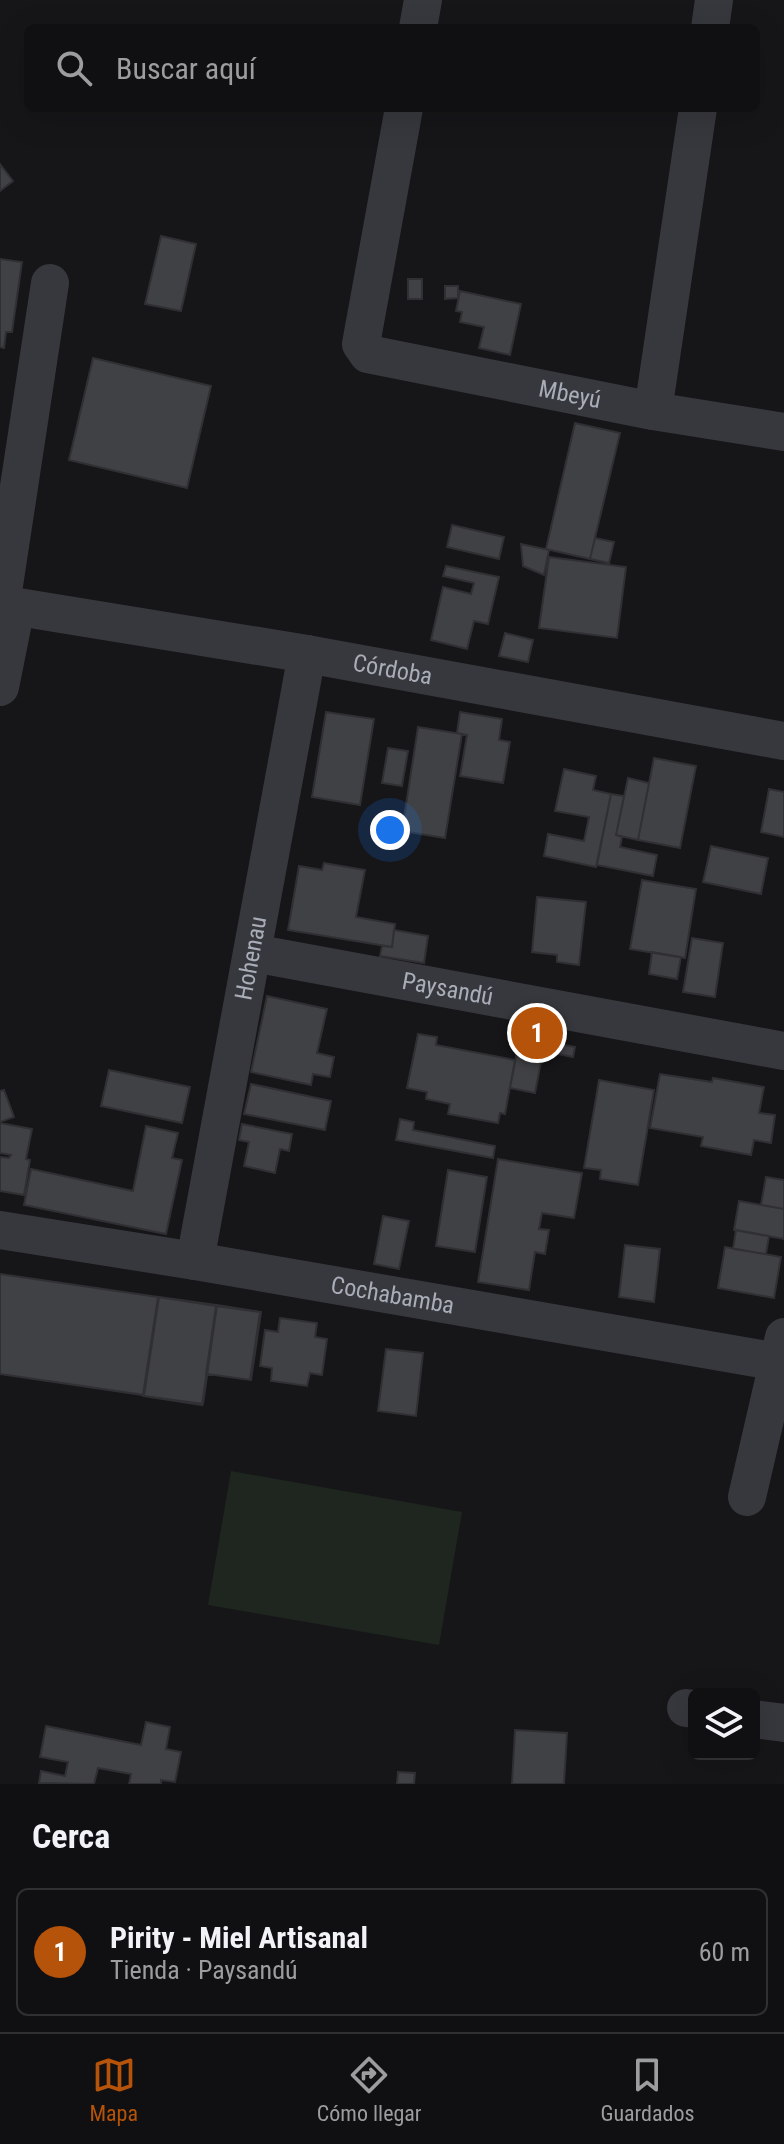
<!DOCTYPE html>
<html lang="es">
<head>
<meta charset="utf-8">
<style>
	body { margin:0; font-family:"Roboto Condensed",sans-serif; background:#19191b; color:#f1f3f6 }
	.controls { position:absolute; right:24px; bottom:24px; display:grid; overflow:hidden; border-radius:12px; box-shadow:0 8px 32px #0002 }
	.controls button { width:72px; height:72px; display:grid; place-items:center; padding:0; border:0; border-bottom:2px solid #303032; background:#101012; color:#f1f3f6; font:40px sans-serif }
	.you { position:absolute; left:390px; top:830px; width:28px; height:28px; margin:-20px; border:6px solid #fff; border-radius:50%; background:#1a73e8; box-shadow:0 0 0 12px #1a73e833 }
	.badge { display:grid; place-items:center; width:52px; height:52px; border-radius:50%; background:#b45309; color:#fff; font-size:26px; font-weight:700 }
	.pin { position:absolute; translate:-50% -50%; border:4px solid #fff; box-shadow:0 2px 8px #0006 }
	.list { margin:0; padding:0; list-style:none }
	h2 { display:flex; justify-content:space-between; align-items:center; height:104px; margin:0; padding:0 32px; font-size:34px }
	h2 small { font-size:26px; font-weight:400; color:#9c9d9f }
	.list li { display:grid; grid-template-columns:52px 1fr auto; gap:24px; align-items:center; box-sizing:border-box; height:128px; margin:0 16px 16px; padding:0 16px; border:2px solid #303032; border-radius:12px }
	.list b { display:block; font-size:30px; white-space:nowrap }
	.list p { margin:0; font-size:26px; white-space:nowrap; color:#9c9d9f }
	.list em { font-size:26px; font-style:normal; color:#9c9d9f }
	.icon { flex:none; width:44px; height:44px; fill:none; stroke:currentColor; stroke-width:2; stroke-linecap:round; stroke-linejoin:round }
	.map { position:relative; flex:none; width:784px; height:1784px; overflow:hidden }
	.search { position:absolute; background:#101012; box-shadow:0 8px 32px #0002; left:24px; right:24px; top:24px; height:88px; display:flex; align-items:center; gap:20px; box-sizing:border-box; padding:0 28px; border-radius:12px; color:#9c9d9f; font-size:30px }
	.sheet { height:248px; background:#101012 }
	nav { display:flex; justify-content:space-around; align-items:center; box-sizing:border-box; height:112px; border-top:2px solid #303032; background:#101012; font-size:22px; color:#9c9d9f }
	nav a { display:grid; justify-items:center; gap:4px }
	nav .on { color:#b45309 }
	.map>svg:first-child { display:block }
	.green { fill:#1e261f }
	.building { fill:#404145; stroke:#303034; stroke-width:2 }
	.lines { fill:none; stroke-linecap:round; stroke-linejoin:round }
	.minor { stroke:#37383d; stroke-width:38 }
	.labels { text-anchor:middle; stroke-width:6; stroke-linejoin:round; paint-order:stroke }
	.street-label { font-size:24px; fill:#a8adb8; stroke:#111113 }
</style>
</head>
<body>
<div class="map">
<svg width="784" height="1784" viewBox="0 0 784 1784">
	<rect width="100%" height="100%" fill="#161618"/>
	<!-- green -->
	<path class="green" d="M 231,1471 L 462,1512 L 439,1645 L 208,1605 Z"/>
	<!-- building -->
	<path class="building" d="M 0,164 L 13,181 L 0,191 Z
		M 161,236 L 196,244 L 181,311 L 145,304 Z
		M 0,259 L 22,262 L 12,332 L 6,332 L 4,348 L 0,347 Z
		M 408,279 L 422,279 L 422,299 L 408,299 Z
		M 445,286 L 458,286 L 458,298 L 445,299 Z
		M 460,291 L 521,304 L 510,355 L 479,348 L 484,327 L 460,322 L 462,312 L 456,311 Z
		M 93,358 L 211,386 L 187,488 L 69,460 Z
		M 575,423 L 620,433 L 590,559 L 546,549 Z
		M 452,525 L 504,537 L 499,559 L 447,547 Z
		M 595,538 L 614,542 L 609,563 L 590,559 Z
		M 521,544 L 549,550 L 544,575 L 523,566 Z
		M 549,557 L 626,567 L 617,638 L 539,628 Z
		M 446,566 L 499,577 L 488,624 L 474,621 L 467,649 L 431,640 L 443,587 L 471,594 L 474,583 L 443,576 Z
		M 505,633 L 533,640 L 528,662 L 499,656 Z
		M 326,712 L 374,719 L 360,805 L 312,797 Z
		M 460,712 L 502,719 L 499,740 L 510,742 L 503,783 L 460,776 L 467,735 L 457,733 Z
		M 418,727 L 462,734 L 445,838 L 402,831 Z
		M 388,748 L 408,751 L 402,786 L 382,783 Z
		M 654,758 L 696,766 L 680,848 L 638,840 Z
		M 564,769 L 596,776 L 593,790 L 611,794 L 596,867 L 544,856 L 548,834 L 584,841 L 589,817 L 555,811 Z
		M 628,778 L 649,783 L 638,840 L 616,835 Z
		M 769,789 L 784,792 L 784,837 L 761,832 Z
		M 611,794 L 624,796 L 616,835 L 622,837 L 620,847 L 657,855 L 653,876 L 597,865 Z
		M 711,846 L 768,858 L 761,894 L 703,882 Z
		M 324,863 L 365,870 L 356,917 L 395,924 L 392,947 L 288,930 L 299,866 L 322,870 Z
		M 642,880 L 696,889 L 685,958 L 630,949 Z
		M 537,897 L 586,902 L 579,965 L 557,962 L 557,955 L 532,952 Z
		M 394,930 L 428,936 L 424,963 L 380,956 L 382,946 L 392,947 Z
		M 692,938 L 723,943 L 715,997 L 683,992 Z
		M 652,952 L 681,957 L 677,979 L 649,974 Z
		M 267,996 L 327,1009 L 317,1053 L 334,1057 L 330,1077 L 313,1074 L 311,1085 L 251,1072 Z
		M 418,1034 L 437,1037 L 436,1045 L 515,1060 L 505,1114 L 500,1113 L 498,1123 L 448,1114 L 450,1104 L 426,1099 L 427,1092 L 407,1088 Z
		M 520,1037 L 545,1041 L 535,1093 L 510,1088 Z
		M 545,1041 L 575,1047 L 573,1057 L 543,1051 Z
		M 109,1070 L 190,1087 L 182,1123 L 101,1106 Z
		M 660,1074 L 712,1082 L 713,1078 L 764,1087 L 759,1113 L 775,1115 L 771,1143 L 754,1140 L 751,1155 L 701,1146 L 703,1137 L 650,1128 Z
		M 599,1080 L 654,1090 L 638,1185 L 600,1179 L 601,1170 L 584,1168 Z
		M 251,1084 L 331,1101 L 325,1130 L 244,1114 Z
		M 4,1090 L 14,1117 L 0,1122 L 0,1091 Z
		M 400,1119 L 414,1122 L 413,1130 L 495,1146 L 493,1158 L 396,1140 Z
		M 0,1123 L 32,1129 L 26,1159 L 30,1160 L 24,1195 L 0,1191 L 0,1157 L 9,1158 L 11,1155 L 0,1153 Z
		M 242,1124 L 292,1134 L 289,1151 L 280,1149 L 275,1173 L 244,1166 L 249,1142 L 239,1140 Z
		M 242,1124 L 292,1134 L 289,1151 L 280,1149 L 275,1173 L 244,1166 L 249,1142 L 239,1140 Z
		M 146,1126 L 178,1133 L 172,1158 L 182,1160 L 166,1234 L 24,1205 L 31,1169 L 133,1191 Z
		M 498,1159 L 582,1173 L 574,1218 L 542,1213 L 539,1229 L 549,1230 L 545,1254 L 535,1252 L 529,1290 L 478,1282 Z
		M 448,1170 L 487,1177 L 475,1252 L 436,1246 Z
		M 766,1177 L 784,1180 L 784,1209 L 761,1205 Z
		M 739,1201 L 784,1209 L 784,1239 L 734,1230 Z
		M 383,1216 L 409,1221 L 399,1269 L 374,1264 Z
		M 736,1230 L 769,1236 L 766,1254 L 733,1249 Z
		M 625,1245 L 660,1249 L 654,1302 L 619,1297 Z
		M 725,1247 L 781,1257 L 774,1298 L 718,1288 Z
		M 0,1274 L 159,1297 L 144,1395 L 0,1374 Z
		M 0,1274 L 158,1297 L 143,1395 L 0,1374 Z
		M 158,1297 L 216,1306 L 202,1405 L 143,1396 Z
		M 159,1297 L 217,1305 L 203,1404 L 144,1396 Z
		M 217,1305 L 261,1312 L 251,1380 L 207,1374 Z
		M 216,1306 L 260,1312 L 250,1380 L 206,1374 Z
		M 280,1318 L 317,1323 L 315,1337 L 327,1339 L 322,1375 L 310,1373 L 307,1386 L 271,1381 L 272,1368 L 260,1366 L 265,1330 L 278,1332 Z
		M 386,1349 L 423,1353 L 416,1416 L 378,1411 Z
		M 146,1722 L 170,1727 L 166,1749 L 181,1752 L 175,1782 L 161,1780 L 161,1784 L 129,1784 L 131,1774 L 98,1768 L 94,1784 L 39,1783 L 41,1771 L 65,1776 L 68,1762 L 40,1757 L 46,1726 L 141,1745 Z
		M 515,1730 L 567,1733 L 564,1784 L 512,1784 Z
		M 398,1772 L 415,1773 L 414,1784 L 397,1784 Z"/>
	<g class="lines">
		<!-- minor -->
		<g class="minor">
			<path d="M 418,28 L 423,0"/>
			<path d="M 710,28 L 714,0"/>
			<path id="s1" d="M 404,108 L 361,344 L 368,354 L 653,411 L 784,432"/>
			<path d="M 653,411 L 698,108"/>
			<path id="s2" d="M 0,604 L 307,654 L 784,741"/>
			<path d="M 1,605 L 50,283"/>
			<path d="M 0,687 L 16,607"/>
			<path id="s3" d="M 253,953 L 784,1051"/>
			<path id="s4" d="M 0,1230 L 195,1261 L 784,1363"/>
			<path id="s5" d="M 195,1261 L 307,654"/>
			<path d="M 747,1497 L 784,1337"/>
			<path d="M 686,1708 L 694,1709"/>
			<path d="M 754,1719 L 784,1723"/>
		</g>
	</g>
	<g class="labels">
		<!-- street labels -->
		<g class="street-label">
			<text dy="8" stroke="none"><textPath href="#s1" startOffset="458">Mbeyú</textPath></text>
			<text dy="8" stroke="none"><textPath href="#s2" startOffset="398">Córdoba</textPath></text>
			<text dy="8" stroke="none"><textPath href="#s5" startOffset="308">Hohenau</textPath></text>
			<text dy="8" stroke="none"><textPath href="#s3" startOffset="198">Paysandú</textPath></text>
			<text dy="8" stroke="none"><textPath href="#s4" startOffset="398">Cochabamba</textPath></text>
		</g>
	</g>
</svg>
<div class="controls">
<button><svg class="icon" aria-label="layers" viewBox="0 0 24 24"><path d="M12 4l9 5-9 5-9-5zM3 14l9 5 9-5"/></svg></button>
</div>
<div class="you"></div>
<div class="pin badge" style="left:537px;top:1033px">1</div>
<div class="search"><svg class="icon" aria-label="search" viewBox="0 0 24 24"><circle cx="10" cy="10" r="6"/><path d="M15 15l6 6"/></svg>Buscar aquí</div>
</div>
<section class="sheet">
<h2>Cerca<small></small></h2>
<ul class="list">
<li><span class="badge">1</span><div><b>Pirity - Miel Artisanal</b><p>Tienda · Paysandú</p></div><em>60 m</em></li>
</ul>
</section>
<nav>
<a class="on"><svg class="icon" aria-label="map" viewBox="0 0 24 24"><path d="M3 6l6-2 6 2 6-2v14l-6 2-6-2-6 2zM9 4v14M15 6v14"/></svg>Mapa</a>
<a><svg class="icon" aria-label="directions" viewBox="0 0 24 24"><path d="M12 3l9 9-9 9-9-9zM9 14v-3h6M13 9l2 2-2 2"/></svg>Cómo llegar</a>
<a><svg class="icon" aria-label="saved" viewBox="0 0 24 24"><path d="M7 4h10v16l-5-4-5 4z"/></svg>Guardados</a>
</nav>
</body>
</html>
